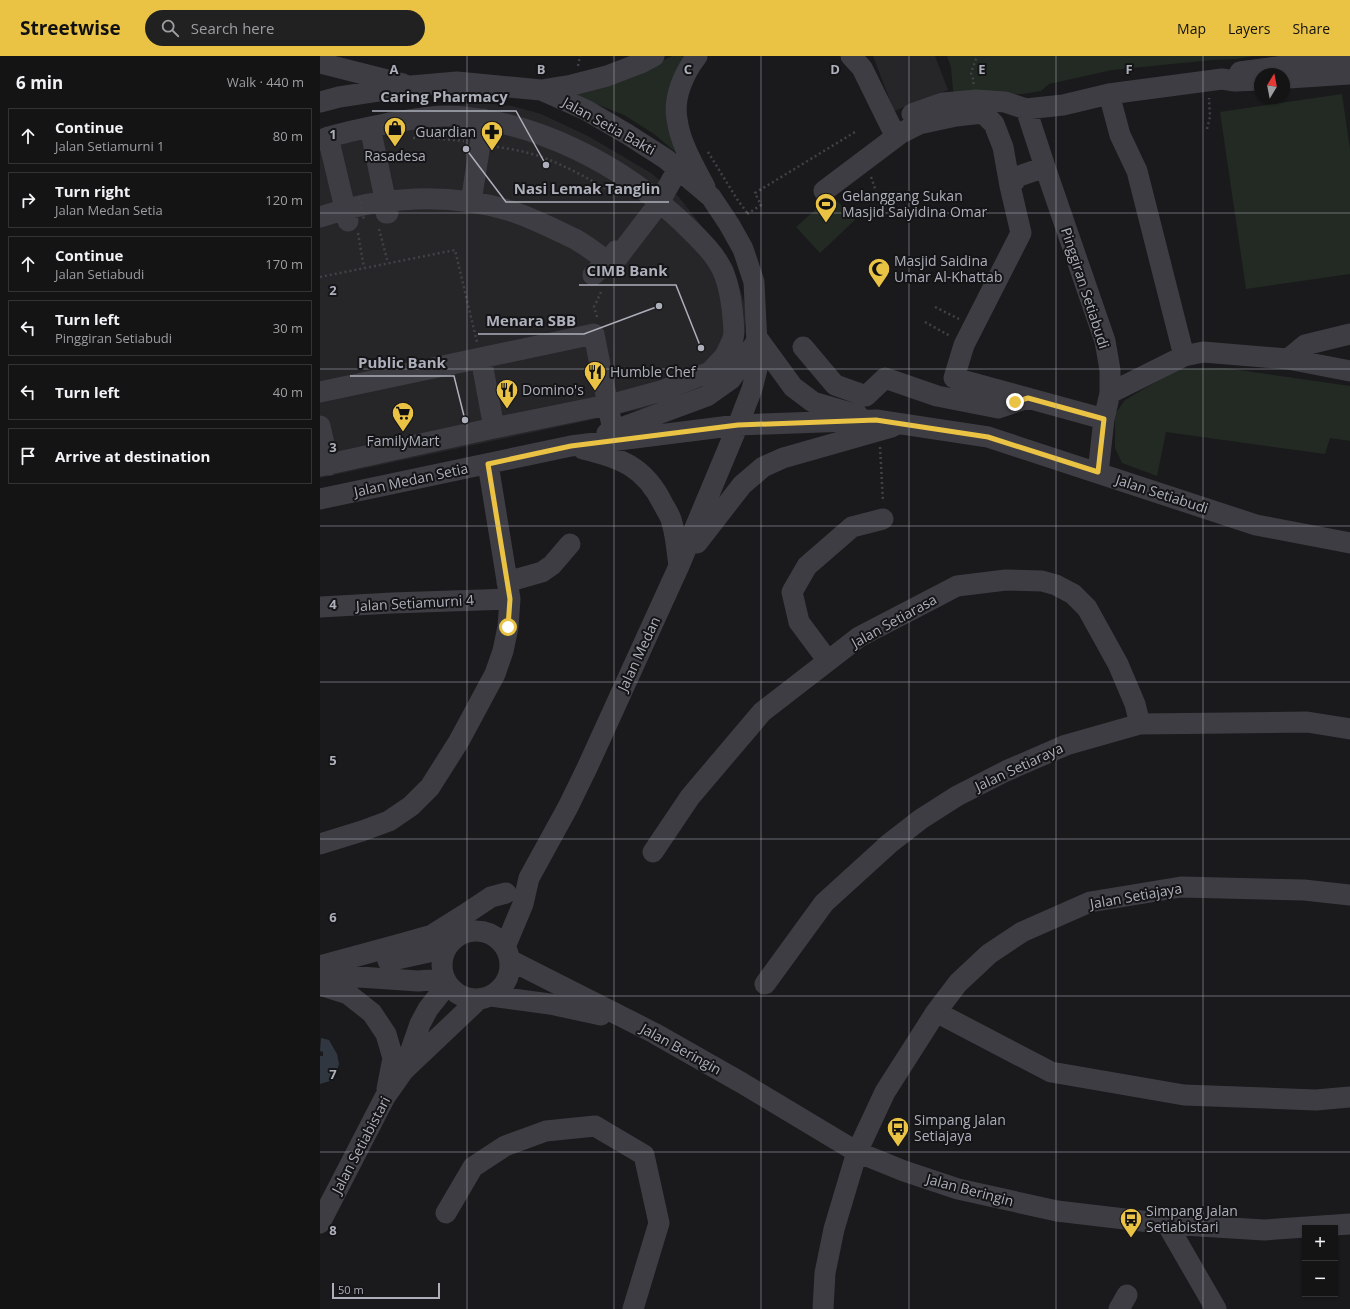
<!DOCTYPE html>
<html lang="en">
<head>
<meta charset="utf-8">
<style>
	body { margin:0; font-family:"Open Sans",sans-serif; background:#212122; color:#f1f3f6 }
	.controls { position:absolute; right:12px; bottom:12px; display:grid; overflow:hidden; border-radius:0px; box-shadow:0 1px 3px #0004 }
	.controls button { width:36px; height:36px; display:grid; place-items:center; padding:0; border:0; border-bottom:1px solid #333334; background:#141415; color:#f1f3f6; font:20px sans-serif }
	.compass { position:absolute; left:934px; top:12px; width:36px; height:36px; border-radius:50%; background:#141415; box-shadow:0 1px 3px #0004; rotate:10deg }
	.scale { position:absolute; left:12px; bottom:10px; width:108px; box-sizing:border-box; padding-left:4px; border:2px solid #adb0bb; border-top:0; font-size:11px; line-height:14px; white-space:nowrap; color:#adb0bb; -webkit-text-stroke:3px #151517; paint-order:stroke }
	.stop { position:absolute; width:12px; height:12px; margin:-9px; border:3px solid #eac244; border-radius:50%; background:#fff }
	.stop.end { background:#eac244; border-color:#fff; box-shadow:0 1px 4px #0008 }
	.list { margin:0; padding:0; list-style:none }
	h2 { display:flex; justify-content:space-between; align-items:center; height:52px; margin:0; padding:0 16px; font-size:17px }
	h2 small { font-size:13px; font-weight:400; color:#9d9ea0 }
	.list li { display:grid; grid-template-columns:26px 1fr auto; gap:12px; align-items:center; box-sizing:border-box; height:56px; margin:0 8px 8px; padding:0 8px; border:1px solid #333334; border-radius:0px }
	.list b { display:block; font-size:15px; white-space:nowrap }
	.list p { margin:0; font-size:13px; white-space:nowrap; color:#9d9ea0 }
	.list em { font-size:13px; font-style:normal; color:#9d9ea0 }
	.icon { flex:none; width:22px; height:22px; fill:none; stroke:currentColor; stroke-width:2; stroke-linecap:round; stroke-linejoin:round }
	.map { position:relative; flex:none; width:1030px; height:1253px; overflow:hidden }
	header { display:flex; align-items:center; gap:24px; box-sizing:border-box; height:56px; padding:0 20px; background:#eac244; color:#111 }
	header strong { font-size:19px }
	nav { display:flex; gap:22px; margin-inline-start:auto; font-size:14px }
	.search { width:280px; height:36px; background:#212122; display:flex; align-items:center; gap:10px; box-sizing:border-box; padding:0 14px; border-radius:22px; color:#9d9ea0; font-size:15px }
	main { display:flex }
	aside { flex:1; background:#141415 }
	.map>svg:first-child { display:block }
	.built { fill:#262629 }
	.green { fill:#222a23 }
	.water { fill:#303740 }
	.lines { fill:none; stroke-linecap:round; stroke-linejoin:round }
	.path { stroke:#414248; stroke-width:2.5; stroke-dasharray:2 3; stroke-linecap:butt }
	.minor { stroke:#3d3d43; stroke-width:21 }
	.path-bridge { stroke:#414248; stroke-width:2.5; stroke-dasharray:2 3; stroke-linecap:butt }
	.route { stroke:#eac244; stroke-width:5 }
	.grid { fill:none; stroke:#adb0bb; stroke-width:1; stroke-opacity:0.55 }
	.labels { text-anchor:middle; stroke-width:4; stroke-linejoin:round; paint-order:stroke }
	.street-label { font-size:14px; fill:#adb0bb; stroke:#151517 }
	.poi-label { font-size:14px; fill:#adb0bb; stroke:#151517; text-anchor:start }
	.grid-label { font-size:13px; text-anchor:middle; font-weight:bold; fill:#adb0bb; stroke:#151517; stroke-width:4; stroke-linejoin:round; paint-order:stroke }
	.leader { fill:none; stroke:#adb0bb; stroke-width:1.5 }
	.callout-dot { fill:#adb0bb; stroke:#151517; stroke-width:1.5 }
	.callout-label { font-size:15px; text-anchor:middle; font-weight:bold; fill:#adb0bb; stroke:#151517; stroke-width:4; stroke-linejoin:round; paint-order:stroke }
</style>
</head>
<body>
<header>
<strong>Streetwise</strong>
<div class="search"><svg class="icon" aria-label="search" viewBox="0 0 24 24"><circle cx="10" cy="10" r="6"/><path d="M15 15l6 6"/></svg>Search here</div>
<nav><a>Map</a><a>Layers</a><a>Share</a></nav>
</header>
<main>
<aside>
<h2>6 min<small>Walk · 440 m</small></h2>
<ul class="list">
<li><svg class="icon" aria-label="ahead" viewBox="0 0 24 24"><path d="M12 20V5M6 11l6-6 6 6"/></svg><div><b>Continue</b><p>Jalan Setiamurni 1</p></div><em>80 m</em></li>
<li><svg class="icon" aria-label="right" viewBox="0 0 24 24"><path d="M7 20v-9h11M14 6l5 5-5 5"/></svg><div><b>Turn right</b><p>Jalan Medan Setia</p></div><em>120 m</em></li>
<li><svg class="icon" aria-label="ahead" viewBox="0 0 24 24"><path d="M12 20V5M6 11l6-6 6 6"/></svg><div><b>Continue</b><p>Jalan Setiabudi</p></div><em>170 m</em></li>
<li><svg class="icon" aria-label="left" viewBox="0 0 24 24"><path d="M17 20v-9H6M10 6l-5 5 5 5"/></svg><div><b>Turn left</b><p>Pinggiran Setiabudi</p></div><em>30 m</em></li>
<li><svg class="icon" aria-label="left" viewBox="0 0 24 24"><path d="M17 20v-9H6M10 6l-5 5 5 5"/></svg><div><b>Turn left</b></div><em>40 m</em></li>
<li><svg class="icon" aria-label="arrive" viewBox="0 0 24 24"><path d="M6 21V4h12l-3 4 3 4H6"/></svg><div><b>Arrive at destination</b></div></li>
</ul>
</aside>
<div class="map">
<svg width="1030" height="1253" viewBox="0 0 1030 1253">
	<rect width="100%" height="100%" fill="#1a1a1c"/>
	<!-- built -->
	<path class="built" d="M 553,0 L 615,0 L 628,34 L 574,55 Z
		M 161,47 L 192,50 L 221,58 L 268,80 L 331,117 L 358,140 L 413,210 L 427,256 L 422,290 L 402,319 L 331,351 L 0,422 L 0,75 L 72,55 Z"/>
	<!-- green -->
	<path class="green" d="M 352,0 L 367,0 L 365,104 L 334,78 L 304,59 L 246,36 L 318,17 Z
		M 627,0 L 933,0 L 916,3 L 892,4 L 792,14 L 729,28 L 721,35 L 703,38 L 636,41 L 633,34 L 631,11 Z
		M 1022,38 L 1030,93 L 1030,218 L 926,233 L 900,56 Z
		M 512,139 L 535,164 L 500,197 L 476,171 Z
		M 906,312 L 1030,330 L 1030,385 L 1010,382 L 1005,398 L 846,376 L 837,420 L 802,407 L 795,392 L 795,358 L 805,344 L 858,313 Z"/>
	<!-- water -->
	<path class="water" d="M 1,982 L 9,984 L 17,998 L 19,1008 L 16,1018 L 10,1025 L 0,1028 L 0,1000 L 3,1000 L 3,996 L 0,995 Z"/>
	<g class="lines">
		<!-- path -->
		<path class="path" d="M 258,10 L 260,0
			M 653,28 L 654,26 L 651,17 L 657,0
			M 887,73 L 890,61 L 889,42
			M 93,82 L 112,82 L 144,85
			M 177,91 C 192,93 207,96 222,101 C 249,111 274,126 299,140
			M 388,96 L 417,143 L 428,158
			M 551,121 L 558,141
			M 427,158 L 441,149 L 435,137 L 535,76
			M 59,173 L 68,207
			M 38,177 L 44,212
			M 0,221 L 135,194 L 157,286
			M 615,251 L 639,263
			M 277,261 L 274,251 L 282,234
			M 605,266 L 630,280
			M 560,391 L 563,446"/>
		<!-- minor -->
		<path class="minor" d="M 377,0 C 364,17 353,41 357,63 C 360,87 374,110 385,131
			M 531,0 L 542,12 L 576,81
			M 0,7 L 83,28
			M 920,16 L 1030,1
			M 969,22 L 1030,18
			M 789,38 L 800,79 L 817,115 L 864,300
			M 0,46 L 19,41 L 91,30 L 137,26 L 221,34 L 252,29 L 287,20 L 321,7 L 334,0
			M 706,53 L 725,111 L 785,285 L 790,314 L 790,337 L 784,363 L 778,417
			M 592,58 L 623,47 L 656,44 L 685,46 L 706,53 L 743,49 L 789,38 L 902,23 L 915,25 L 940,24
			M 50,71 L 68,157 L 66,157
			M 8,81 L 28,165
			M 0,84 C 22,76 47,72 70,67 C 90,64 110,59 130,60 C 216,64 302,109 364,168 C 376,180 389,191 398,206 C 410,224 413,255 414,276 L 413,283 L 405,300 L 390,316 L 341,335 L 297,347 L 174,372 L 0,410
			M 690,130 L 699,120 L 725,111
			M 504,135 L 581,77 L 599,68 L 636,60 L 663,57 L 674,68 L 683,91 L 690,130 L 701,177 L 644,289 L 634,322 L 784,363
			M 151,146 L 164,63
			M 0,161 C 60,140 129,136 191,155 C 212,162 234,173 255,183 C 266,189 277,198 287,205
			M 290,203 L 298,201 L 337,150 L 358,113
			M 273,219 L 290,203 L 296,195
			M 438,283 L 473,331 L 493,346 L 538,359
			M 483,291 L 515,329 L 546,340 L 565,322 L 617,340 L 678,352 L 708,342
			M 161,302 L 174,372
			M 968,303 L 985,289 L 1030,278
			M 0,336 L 274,278 L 293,375
			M 790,337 L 864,300 L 883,296 L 968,303 L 1030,315
			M 0,370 L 9,409
			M 287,377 L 387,340 L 411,323 L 438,283
			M 263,393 C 301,402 325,411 343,448 C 346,454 351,460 352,467 C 356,480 357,496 359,510
			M 0,443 L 251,390 L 418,369 L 556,364 L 668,381 L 936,469 L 1030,487
			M 377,487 L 422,429 L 443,411 L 463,402 L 572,371
			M 187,526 L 222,516 L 232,509 L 250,488
			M 0,551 L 72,547 L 190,543
			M 508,605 L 479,566 L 472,536 L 487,510 L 532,471 L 563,463
			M 0,788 L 42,775 L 69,765 L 91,750 L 110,731 L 139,685 L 175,618 L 183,595 L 188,571 L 190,543 L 168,408
			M 333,796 L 370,741 L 442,656 L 539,581 L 637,530 L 686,524 L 722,525 L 736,529 L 753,538 L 767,552 L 798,608 L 815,648 L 820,668
			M122 909a34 34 0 1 1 68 0a34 34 0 1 1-68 0Z
			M 185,891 L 203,848 L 209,822 L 248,751 L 267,712 L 359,510 L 418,369 L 432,333 L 438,309 L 434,226 L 423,193 L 409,168 L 391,141 L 346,103 L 307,78 L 266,54 L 221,34
			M 190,904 L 334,977 L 422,1027 L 537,1096 L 584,1115 L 638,1133 L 737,1155 L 847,1168 L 944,1174 L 1030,1168
			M 68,905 L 109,896 L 128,887
			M 0,910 L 81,888 L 112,879 L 144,859 L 171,841 L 186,837
			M 10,919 L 98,925 L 124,923
			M 445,928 L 504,847 L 570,787 L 601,763 L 637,740 L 686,715 L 746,689 L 820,668 L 987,666 L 1030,673
			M 0,929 L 28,938 L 52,957 L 66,978 L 73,1002 L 67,1033
			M 171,940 L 230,948 L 281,959
			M 616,956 L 731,1016 L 864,1039 L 996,1044 L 1030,1041
			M 85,1011 L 100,968 L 108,953 L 127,929
			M 126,1157 L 153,1111 L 185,1090 L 226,1075 L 275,1070 L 324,1099 L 339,1167 L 313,1253
			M 0,1167 L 65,1041 L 84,1014 L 159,943
			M 847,1168 L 896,1253
			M 503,1253 L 505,1217 L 514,1173 L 537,1096 L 565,1036 L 616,956 L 638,927 L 669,898 L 702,876 L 770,846 L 861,831 L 984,834 L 1030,839
			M 799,1253 L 807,1239"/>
		<!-- path-bridge -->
		<path class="path-bridge" d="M 39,141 L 44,164"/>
	</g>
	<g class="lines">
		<!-- route -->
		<path class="route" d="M 188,571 L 190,543 L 168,408 L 251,390 L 418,369 L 556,364 L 668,381 L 778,416 L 784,363 L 708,342 L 695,346"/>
	</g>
	<!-- grid -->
	<path class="grid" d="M 147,0 L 147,1253M 294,0 L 294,1253M 441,0 L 441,1253M 589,0 L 589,1253M 736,0 L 736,1253M 883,0 L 883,1253M 0,157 L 1030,157M 0,313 L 1030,313M 0,470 L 1030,470M 0,626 L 1030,626M 0,783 L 1030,783M 0,940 L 1030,940M 0,1096 L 1030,1096"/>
	<!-- icons -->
	<defs>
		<g id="shop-pin" transform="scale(1.15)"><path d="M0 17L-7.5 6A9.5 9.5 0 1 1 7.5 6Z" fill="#eac244" stroke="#151517"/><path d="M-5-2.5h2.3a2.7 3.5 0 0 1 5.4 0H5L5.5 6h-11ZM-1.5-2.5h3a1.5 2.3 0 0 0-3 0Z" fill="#111"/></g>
		<g id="pharmacy-pin" transform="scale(1.15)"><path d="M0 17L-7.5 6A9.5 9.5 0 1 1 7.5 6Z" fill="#eac244" stroke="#151517"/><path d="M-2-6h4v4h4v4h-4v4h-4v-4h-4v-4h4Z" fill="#111"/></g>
		<g id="stadium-pin" transform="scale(1.15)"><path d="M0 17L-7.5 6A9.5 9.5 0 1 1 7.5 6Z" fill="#eac244" stroke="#151517"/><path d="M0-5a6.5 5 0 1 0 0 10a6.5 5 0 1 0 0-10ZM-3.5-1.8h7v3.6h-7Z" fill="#111"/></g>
		<g id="mosque-pin" transform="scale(1.15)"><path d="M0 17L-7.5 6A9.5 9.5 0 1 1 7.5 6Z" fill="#eac244" stroke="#151517"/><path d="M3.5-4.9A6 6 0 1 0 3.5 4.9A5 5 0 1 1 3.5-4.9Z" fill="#111"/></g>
		<g id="restaurant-pin" transform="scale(1.15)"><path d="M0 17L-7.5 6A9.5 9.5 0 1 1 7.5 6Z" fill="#eac244" stroke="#151517"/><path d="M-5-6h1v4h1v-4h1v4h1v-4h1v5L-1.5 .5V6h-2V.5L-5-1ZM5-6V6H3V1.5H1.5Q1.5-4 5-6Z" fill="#111"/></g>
		<g id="supermarket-pin" transform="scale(1.15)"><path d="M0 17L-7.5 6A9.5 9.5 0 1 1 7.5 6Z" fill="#eac244" stroke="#151517"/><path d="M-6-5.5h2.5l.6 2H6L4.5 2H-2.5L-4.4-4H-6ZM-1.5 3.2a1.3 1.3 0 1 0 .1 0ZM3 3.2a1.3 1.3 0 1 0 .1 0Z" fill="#111"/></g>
		<g id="bus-pin" transform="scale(1.15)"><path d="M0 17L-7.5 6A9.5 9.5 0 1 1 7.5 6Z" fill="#eac244" stroke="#151517"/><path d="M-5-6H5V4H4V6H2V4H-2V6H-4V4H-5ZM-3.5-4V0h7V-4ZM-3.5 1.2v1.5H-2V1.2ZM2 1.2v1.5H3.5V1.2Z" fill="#111"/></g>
	</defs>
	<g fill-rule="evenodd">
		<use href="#shop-pin" x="75" y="72"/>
		<use href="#pharmacy-pin" x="172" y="76"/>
		<use href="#stadium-pin" x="506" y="148"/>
		<use href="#mosque-pin" x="559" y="213"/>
		<use href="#restaurant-pin" x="275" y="316"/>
		<use href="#restaurant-pin" x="187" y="334"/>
		<use href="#supermarket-pin" x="83" y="357"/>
		<use href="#bus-pin" x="578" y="1072"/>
		<use href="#bus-pin" x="811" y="1163"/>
	</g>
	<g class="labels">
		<!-- street labels -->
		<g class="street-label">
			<text transform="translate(289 70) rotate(29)" y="5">Jalan Setia Bakti</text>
			<text transform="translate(765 232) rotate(72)" y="5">Pinggiran Setiabudi</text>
			<text transform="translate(91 424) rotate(-12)" y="5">Jalan Medan Setia</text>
			<text transform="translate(842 438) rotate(18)" y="5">Jalan Setiabudi</text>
			<text transform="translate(95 547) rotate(-3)" y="5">Jalan Setiamurni 4</text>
			<text transform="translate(574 565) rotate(-29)" y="5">Jalan Setiarasa</text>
			<text transform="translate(319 598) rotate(-65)" y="5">Jalan Medan</text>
			<text transform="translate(699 711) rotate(-25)" y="5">Jalan Setiaraya</text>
			<text transform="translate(816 840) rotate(-10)" y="5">Jalan Setiajaya</text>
			<text transform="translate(361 993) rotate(29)" y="5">Jalan Beringin</text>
			<text transform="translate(41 1089) rotate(-62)" y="5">Jalan Setiabistari</text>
			<text transform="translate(650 1134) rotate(15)" y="5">Jalan Beringin</text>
		</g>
		<!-- poi labels -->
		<g class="poi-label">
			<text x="156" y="81" text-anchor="end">Guardian</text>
			<text x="75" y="105" text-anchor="middle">Rasadesa</text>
			<text x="522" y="145">Gelanggang Sukan<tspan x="522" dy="16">Masjid Saiyidina Omar</tspan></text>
			<text x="574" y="210">Masjid Saidina<tspan x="574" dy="16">Umar Al-Khattab</tspan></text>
			<text x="290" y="321">Humble Chef</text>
			<text x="202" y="339">Domino's</text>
			<text x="83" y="390" text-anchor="middle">FamilyMart</text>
			<text x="594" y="1069">Simpang Jalan<tspan x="594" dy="16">Setiajaya</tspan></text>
			<text x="826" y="1160">Simpang Jalan<tspan x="826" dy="16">Setiabistari</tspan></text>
		</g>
	</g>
	<g class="grid-label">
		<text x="74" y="18">A</text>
		<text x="221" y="18">B</text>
		<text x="368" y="18">C</text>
		<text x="515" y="18">D</text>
		<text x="662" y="18">E</text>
		<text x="809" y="18">F</text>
		<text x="13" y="83">1</text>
		<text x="13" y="239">2</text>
		<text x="13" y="396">3</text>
		<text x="13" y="553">4</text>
		<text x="13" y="709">5</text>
		<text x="13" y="866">6</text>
		<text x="13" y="1023">7</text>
		<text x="13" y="1179">8</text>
	</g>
	<!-- callouts -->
	<path class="leader" d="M226 109L196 55H52M146 93L186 146H349M381 292L356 229H259M339 250L264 278H158M145 364L134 320H30"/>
	<g class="callout-dot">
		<circle cx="226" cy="109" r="4"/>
		<circle cx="146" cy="93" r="4"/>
		<circle cx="381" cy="292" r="4"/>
		<circle cx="339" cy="250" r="4"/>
		<circle cx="145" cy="364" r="4"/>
	</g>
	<g class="callout-label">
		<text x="124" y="46">Caring Pharmacy</text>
		<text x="267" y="138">Nasi Lemak Tanglin</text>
		<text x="307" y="220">CIMB Bank</text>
		<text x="211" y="270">Menara SBB</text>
		<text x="82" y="312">Public Bank</text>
	</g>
</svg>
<div class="controls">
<button>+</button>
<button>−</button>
</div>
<svg class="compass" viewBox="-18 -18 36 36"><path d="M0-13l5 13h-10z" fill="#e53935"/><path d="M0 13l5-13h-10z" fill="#9d9ea0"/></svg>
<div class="scale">50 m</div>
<div class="stop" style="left:188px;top:571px"></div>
<div class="stop end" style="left:695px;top:346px"></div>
</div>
</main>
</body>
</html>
